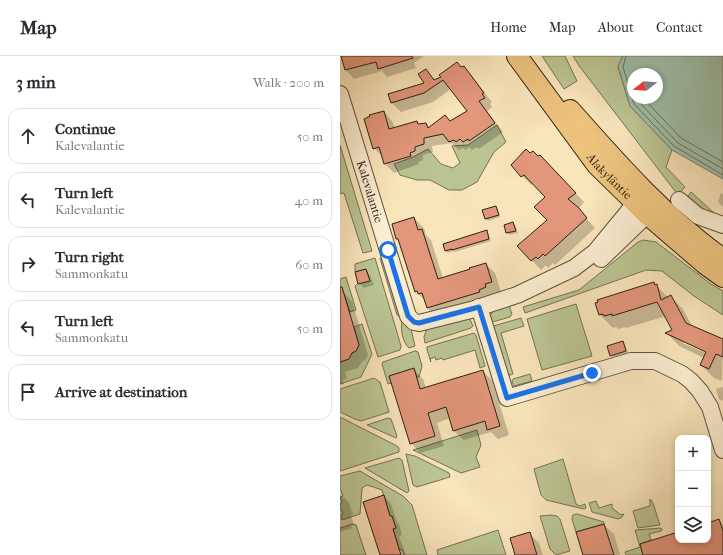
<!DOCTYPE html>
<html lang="en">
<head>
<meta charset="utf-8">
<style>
	body { margin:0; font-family:"IM FELL French Canon",serif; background:#f7f7f7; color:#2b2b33 }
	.controls { position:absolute; right:12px; bottom:12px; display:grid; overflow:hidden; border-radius:8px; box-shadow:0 2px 6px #0003 }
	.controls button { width:36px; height:36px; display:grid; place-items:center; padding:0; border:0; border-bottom:1px solid #e1e1e2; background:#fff; color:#2b2b33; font:20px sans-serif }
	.compass { position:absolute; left:287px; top:12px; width:36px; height:36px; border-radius:50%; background:#fff; box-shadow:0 2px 6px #0003; rotate:253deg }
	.stop { position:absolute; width:12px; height:12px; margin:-9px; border:3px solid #1a73e8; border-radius:50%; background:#fff }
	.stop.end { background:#1a73e8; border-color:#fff; box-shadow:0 1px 4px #0008 }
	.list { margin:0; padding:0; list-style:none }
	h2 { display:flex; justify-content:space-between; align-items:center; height:52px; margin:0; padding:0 16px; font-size:17px }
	h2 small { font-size:13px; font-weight:400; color:#7c7c81 }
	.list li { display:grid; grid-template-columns:26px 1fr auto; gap:12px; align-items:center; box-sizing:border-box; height:56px; margin:0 8px 8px; padding:0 8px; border:1px solid #e1e1e2; border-radius:12px }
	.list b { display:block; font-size:15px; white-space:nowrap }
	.list p { margin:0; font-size:13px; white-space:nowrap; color:#7c7c81 }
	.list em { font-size:13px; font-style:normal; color:#7c7c81 }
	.icon { flex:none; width:22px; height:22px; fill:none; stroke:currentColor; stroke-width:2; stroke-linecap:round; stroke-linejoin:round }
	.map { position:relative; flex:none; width:383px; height:499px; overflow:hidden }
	header { display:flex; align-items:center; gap:24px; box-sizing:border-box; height:56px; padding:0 20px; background:#fff; border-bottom:1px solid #e1e1e2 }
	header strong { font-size:19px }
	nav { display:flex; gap:22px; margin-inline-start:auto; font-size:14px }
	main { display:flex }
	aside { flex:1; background:#fff }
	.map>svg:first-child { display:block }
	.green { fill:#bbc592; stroke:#747254 }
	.water { fill:#9fc0aa; stroke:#72806f; fill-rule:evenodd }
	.shadow { fill:#0003; fill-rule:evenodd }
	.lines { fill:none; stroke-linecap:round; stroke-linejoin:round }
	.shore { stroke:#667060; stroke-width:1 }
	.building { fill:#e2967a; stroke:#2e2016 }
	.minor-casing { stroke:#61513f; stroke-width:18 }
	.major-casing { stroke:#2e2016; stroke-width:22 }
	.minor { stroke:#fbeed2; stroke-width:16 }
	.major { stroke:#ecc27d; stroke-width:20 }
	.route { stroke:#1a73e8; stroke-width:5 }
	.labels { text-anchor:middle; stroke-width:3; stroke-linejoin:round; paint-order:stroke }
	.street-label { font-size:12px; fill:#2e2016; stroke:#fbeed2 }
</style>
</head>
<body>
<header>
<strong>Map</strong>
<nav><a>Home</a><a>Map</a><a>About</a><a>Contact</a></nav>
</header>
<main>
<aside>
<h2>3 min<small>Walk · 200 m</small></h2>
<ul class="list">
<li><svg class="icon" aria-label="ahead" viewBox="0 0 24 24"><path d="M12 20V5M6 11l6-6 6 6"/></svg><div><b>Continue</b><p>Kalevalantie</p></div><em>50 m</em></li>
<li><svg class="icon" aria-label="left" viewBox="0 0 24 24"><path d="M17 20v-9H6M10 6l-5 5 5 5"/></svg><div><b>Turn left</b><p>Kalevalantie</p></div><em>40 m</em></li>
<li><svg class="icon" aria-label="right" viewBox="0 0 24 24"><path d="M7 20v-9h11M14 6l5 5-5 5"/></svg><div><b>Turn right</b><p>Sammonkatu</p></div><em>60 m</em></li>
<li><svg class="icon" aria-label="left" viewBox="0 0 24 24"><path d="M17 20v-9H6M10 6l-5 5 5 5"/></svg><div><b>Turn left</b><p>Sammonkatu</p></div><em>50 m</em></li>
<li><svg class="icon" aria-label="arrive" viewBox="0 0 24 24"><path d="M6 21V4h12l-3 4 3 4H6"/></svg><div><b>Arrive at destination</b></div></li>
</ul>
</aside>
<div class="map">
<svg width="383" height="499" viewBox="0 0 383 499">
	<rect width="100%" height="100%" fill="#f9e5ba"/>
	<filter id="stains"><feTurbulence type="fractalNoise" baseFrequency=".005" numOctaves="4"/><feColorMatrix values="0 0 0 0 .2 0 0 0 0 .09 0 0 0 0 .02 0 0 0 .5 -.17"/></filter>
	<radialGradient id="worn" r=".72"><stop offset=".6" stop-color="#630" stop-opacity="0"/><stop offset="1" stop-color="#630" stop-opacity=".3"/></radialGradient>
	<!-- green -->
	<path class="green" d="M 202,0 L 225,0 L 237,25 L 224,33 Z
		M 233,0 L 283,0 L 278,11 L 290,50 L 332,94 L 326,111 L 345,131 L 338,139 L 240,11 Z
		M 157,69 L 166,86 L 154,96 L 137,126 L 122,134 L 109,134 L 90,124 L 77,124 L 60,119 L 54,108 L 73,101 L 88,93 L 101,108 L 113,112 L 120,107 L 112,90 L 128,89 Z
		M 0,89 L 32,195 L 23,197 L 4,137 L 0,138 Z
		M 351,136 L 383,165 L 345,145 Z
		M 303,184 L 316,186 L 371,228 L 383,235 L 383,259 L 354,240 L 322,215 L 306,214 L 185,257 L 183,251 L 239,234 L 298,186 Z
		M 35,202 L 61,290 L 60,294 L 38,301 L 15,230 L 18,227 L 29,224 L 26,213 L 15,216 L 15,208 Z
		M 40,202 L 45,203 L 60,261 L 57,259 Z
		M 6,221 L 16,254 L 10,256 L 3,235 L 0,235 L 0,223 Z
		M 168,247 L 172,258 L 170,261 L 149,267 C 150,253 156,252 168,247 Z
		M 236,248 L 252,300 L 202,314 L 187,263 Z
		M 129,261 L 133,270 L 131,272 L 85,287 L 84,281 L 87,272 Z
		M 181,262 L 184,270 L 161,277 L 173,318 L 165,321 L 150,271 Z
		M 62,266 L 63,266 L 71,273 L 75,290 L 69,292 C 63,287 60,273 62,266 Z
		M 22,268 L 32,298 L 21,321 L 0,328 L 0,306 L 16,295 L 19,289 L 14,271 Z
		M 134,277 L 136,279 L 145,310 L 140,312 L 135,294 L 103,304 L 102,302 L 96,304 L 95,301 L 90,303 L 91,306 L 87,294 L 87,291 Z
		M 75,295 L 78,296 L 82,310 L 79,321 L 77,321 L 74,313 L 49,320 L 51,327 L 48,328 L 42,308 L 43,306 Z
		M 190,318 L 192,325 L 174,330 L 172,325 L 173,323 Z
		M 34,322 L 40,326 L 49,356 L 21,365 L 15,363 L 0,356 L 0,333 Z
		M 0,361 L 57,390 L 59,392 L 59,396 L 0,415 Z
		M 48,362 L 51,363 L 57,380 L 56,382 L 27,369 Z
		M 137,374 L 141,389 L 136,401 L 140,411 L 121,417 L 73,394 Z
		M 66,398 L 75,400 L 109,417 L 110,421 L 77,431 L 73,429 Z
		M 59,402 L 62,404 L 69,435 L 67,437 L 25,412 Z
		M 223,403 L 236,448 L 240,450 L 245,448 L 246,452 L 244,453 L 206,444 L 201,439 L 194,413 Z
		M 20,415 L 63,440 L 72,449 L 87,499 L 64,499 L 62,493 L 59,494 L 42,434 C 37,432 32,431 27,429 L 22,432 L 20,458 L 2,464 L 1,459 L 3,458 L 1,453 L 0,453 L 0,448 L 2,447 L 0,441 L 3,440 L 1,435 L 0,435 L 0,420 Z
		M 310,443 L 313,447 L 320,469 L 298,472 L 293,455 L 310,450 Z
		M 256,445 L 259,452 L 272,448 L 272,452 L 281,459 L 284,458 L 281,462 L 278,463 L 252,456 L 249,447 Z
		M 237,458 L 264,466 L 264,468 L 236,476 L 232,463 L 233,459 Z
		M 211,459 L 217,460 L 220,463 L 230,495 L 216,499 L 210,493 L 200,460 Z
		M 12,468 L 16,469 L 26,499 L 0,499 L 0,472 Z
		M 321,472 L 322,474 L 321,475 L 309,478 L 311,484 L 300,488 L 303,499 L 286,499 L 285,496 L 300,491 L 295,474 Z
		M 158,474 L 166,499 L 98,499 L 97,494 Z"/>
	<!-- water -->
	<path class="water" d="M 283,0 L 383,0 L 383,123 L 332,94 L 290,50 L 278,10 ZM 293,18 L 317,18 L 317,42 L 293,42 Z"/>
	<!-- shadow -->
	<path class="shadow" d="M 2,0 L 84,0 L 74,7 L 76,12 L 47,21 L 42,15 L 14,23 L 6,14 Z
		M 124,11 L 132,20 L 152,46 L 150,48 L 152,51 L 147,55 L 163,76 L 139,93 L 137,91 L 132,94 L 129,91 L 126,94 L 123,92 L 119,94 L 111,87 L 92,90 L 93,96 L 83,99 L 83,104 L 78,106 L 79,108 L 54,117 L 45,108 L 43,101 L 34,92 L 44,56 L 52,65 L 55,72 L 77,66 L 80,69 L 86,68 L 90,71 L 111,66 L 128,55 L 111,33 L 93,46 L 61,56 L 52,47 L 50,39 L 86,27 L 86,14 L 95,24 Z
		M 172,109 L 209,109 L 244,146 L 238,153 L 255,172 L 215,209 L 213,207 L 208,212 L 206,209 L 201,214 L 178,190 L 208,165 L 206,141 L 193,127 L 191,129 Z
		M 381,137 L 383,138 L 383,151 L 378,146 Z
		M 156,151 L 158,153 L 160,161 L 148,165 L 146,163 Z
		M 74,162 L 84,172 L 86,179 L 91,184 L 103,222 L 146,208 L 155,217 L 161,236 L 154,238 L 155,241 L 97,262 L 88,252 L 85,245 L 76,235 L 60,185 L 57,182 Z
		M 173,167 L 175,169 L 178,177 L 170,179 L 167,177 L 165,169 Z
		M 146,175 L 148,178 L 151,185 L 115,196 L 114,195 L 108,197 L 106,195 Z
		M 26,214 L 30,219 L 34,229 L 24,232 L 19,227 Z
		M 314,228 L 328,241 L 330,240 L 343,253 L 353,272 L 383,285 L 382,325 L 374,322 L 361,309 L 364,302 L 339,290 L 327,277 L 333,274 L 326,260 L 286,272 L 285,271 L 278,273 L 276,271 L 273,272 L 260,259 L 257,248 ZM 343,284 L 371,297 L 370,299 L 343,287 Z
		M 0,236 L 3,236 L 12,245 L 28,299 L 25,304 L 22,306 L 18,312 L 5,316 L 7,323 L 3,324 L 4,328 L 0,329 Z
		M 283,286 L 285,288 L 288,297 L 273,301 L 271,299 Z
		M 74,314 L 83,323 L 86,332 L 142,315 L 152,324 L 169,379 L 158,383 L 151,376 L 124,384 L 114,375 L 110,362 L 97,367 L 104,390 L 80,397 L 71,387 Z
		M 383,331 L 383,344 L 381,345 L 379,343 L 376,333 Z
		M 0,438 L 9,447 L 13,459 L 11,459 L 14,469 L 11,470 L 12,472 L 0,476 Z
		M 44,440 L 51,448 L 57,466 L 59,468 L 62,479 L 59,480 L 66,499 L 41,499 Z
		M 379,464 L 383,468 L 383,499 L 304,499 L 338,477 L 338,484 L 368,484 L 368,468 Z
		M 264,469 L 274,478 L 280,499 L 244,499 Z
		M 189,477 L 199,487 L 203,499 L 176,499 Z"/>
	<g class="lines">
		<!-- shore -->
		<path class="shore" d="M 286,0 L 283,11 L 294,48 L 334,90 L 383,119
			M 297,42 L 298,45 L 338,87 L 383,113
			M 303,42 L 341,82 L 383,106"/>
	</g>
	<!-- building -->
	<path class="building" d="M 1,0 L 72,0 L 73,2 L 38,13 L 36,6 L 5,14 Z
		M 117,6 L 121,11 L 124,10 L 144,37 L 142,38 L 145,42 L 139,45 L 155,67 L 129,85 L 128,83 L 123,86 L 120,83 L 116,86 L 114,84 L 109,86 L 103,78 L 84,82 L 84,88 L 75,91 L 75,95 L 70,97 L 71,100 L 44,108 L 39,91 L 33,93 L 24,63 L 30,60 L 29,59 L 44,55 L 49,73 L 77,65 L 78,68 L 86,67 L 88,72 L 105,59 L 110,65 L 127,55 L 103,24 L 84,37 L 51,47 L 48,38 L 84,27 L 78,18 L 86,13 L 94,24 L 101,21 L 99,19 Z
		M 186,93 L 190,97 L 193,95 L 198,100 L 200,99 L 236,137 L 228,143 L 239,152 L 247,162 L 205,200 L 203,198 L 198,203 L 196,201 L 191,205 L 177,190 L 207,164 L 194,151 L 205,141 L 184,119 L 181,121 L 171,109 Z
		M 156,150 L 159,159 L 145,163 L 142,154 Z
		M 74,161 L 78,174 L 82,173 L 98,223 L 130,213 L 129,212 L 146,207 L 152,226 L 145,228 L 146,231 L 139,234 L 140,236 L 87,252 L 82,237 L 78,238 L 77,235 L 75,236 L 58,183 L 56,183 L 52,168 Z
		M 173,166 L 176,175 L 166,177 L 164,169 Z
		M 147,174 L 149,183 L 112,194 L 112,193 L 105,195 L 103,188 Z
		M 26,213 L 30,225 L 18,228 L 15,216 Z
		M 314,226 L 315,229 L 317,228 L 321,244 L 331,239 L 346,267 L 383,283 L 383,301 L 376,298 L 369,313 L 360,309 L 366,296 L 325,277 L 332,274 L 317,246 L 272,260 L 272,258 L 264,260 L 263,258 L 259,259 L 255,247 L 258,246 L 257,244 Z
		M 0,231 L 2,231 L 19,289 L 16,295 L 12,297 L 9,303 L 0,306 Z
		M 283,285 L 286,295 L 270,300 L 267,290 Z
		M 74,312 L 80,333 L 143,314 L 160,370 L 147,374 L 145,365 L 113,375 L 106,351 L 88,357 L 95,380 L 70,388 L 49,320 Z
		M 44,439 L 50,460 L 52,460 L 56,472 L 53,473 L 61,499 L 40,499 L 23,446 Z
		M 379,463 L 383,475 L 383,499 L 303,499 L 300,488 L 338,476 L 338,484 L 368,484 L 368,467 Z
		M 264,468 L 274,499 L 243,499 L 236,476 Z
		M 190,476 L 197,499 L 175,499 L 170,482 Z"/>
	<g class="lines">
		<!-- minor casing -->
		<g class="minor-casing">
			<g id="minor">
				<path id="s1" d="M 0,38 L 68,260 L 74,266 L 79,267 L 131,254 L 177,239 L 234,212 L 255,196 L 302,139"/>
				<path d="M 339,144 L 358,160 L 383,169"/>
				<path d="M 261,203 L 315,151"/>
				<path d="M 139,251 L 167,342 L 291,305 L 315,305 L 342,318 L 351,325 L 360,335 L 370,351 L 383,394"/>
			</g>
		</g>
		<!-- major casing -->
		<g class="major-casing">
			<g id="major">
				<path id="s2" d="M 177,0 L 257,109 L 308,159 L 365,208 L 383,221"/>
				<path d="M 230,54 C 277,107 324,161 383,203"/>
			</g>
		</g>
		<!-- minor -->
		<use href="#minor" class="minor"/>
		<!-- major -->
		<use href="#major" class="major"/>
	</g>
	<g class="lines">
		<!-- route -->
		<path class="route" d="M 48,194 L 68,260 L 74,266 L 79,267 L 139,251 L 167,342 L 252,317"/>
	</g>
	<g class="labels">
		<!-- street labels -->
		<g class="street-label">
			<text dy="4" stroke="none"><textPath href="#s2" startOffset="152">Alakyläntie</textPath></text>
			<text dy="4" stroke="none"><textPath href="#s1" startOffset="102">Kalevalantie</textPath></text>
		</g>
	</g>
	<rect width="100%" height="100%" filter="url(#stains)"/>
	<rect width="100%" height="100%" fill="url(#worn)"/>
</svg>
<div class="controls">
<button>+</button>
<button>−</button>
<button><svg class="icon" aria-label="layers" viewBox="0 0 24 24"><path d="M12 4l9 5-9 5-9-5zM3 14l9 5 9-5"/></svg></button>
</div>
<svg class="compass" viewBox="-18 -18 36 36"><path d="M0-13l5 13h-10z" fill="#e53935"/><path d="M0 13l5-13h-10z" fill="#7c7c81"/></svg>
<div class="stop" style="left:48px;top:194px"></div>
<div class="stop end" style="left:252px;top:317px"></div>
</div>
</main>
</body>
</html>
